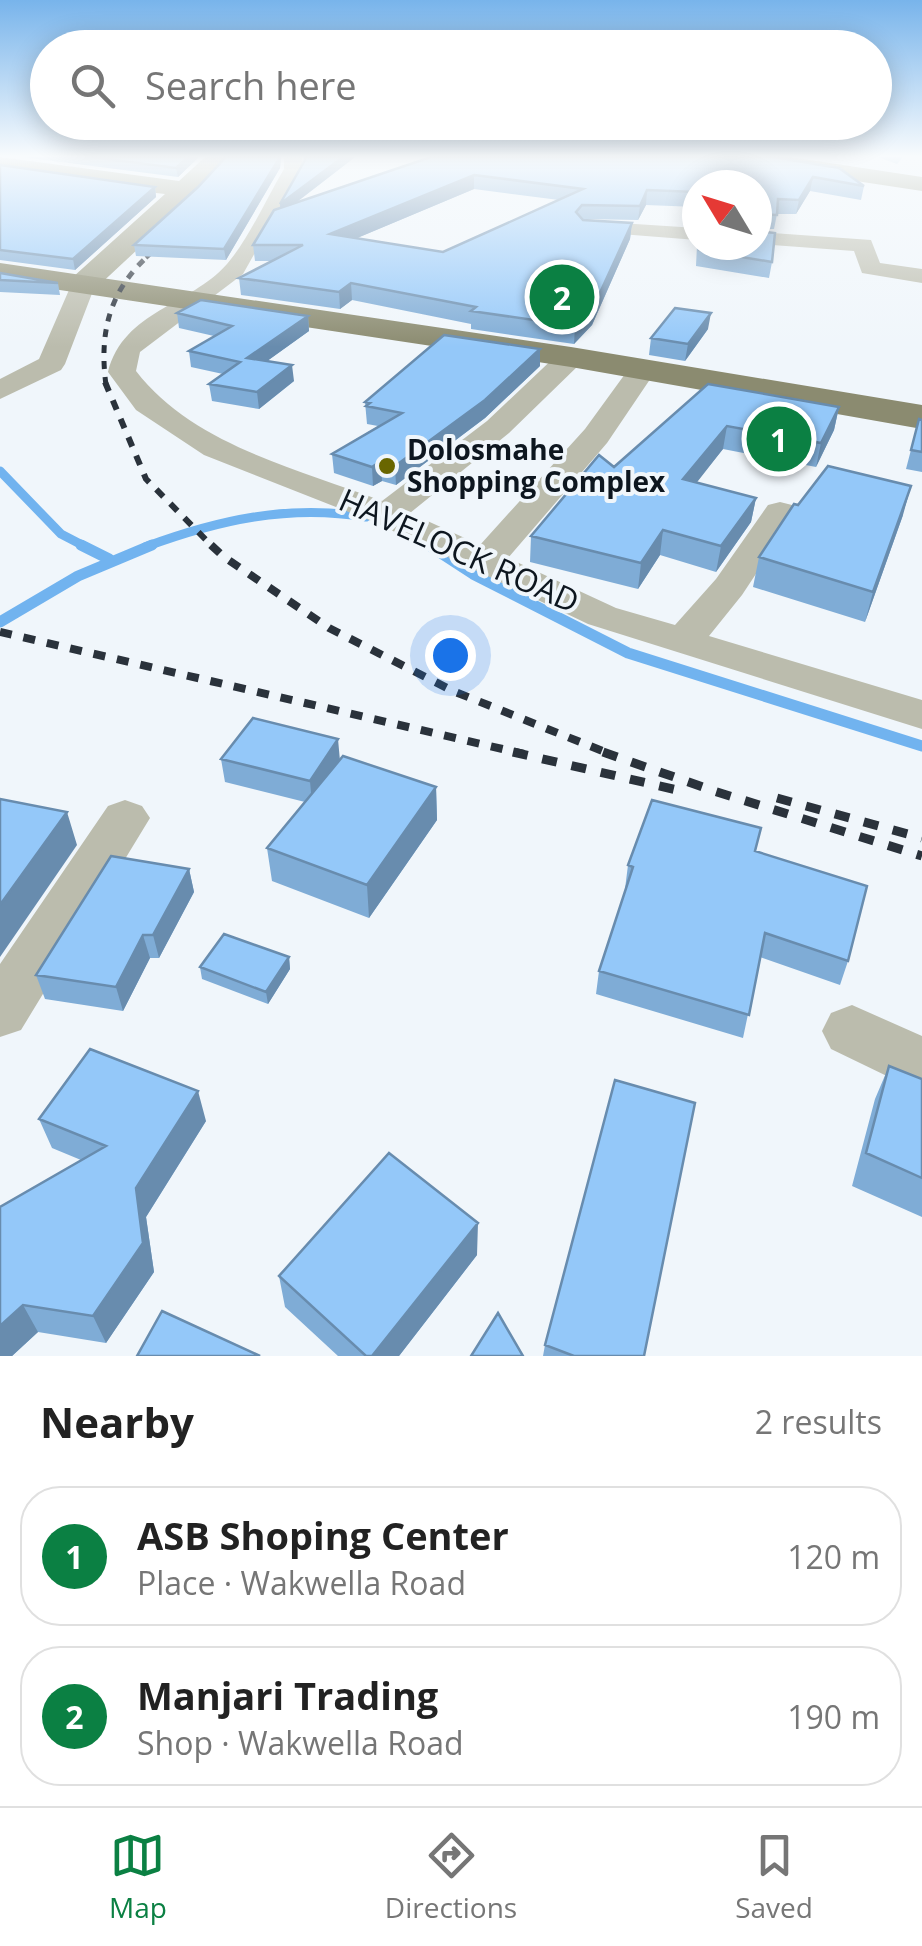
<!DOCTYPE html>
<html lang="en">
<head>
<meta charset="utf-8">
<style>
	body { margin:0; font-family:"Open Sans",sans-serif; background:#f2f2f2; color:#222 }
	.compass { position:absolute; left:682px; top:170px; width:90px; height:90px; border-radius:50%; background:#fff; box-shadow:0 5px 25px #0003; rotate:308deg }
	.you { position:absolute; left:450px; top:655px; width:35px; height:35px; margin:-25px; border:8px solid #fff; border-radius:50%; background:#1a73e8; box-shadow:0 0 0 15px #1a73e833 }
	.badge { display:grid; place-items:center; width:65px; height:65px; border-radius:50%; background:#0b8043; color:#fff; font-size:32px; font-weight:700 }
	.pin { position:absolute; translate:-50% -50%; border:5px solid #fff; box-shadow:0 2px 10px #0006 }
	.list { margin:0; padding:0; list-style:none }
	h2 { display:flex; justify-content:space-between; align-items:center; height:130px; margin:0; padding:0 40px; font-size:42px }
	h2 small { font-size:32px; font-weight:400; color:#767676 }
	.list li { display:grid; grid-template-columns:65px 1fr auto; gap:30px; align-items:center; box-sizing:border-box; height:140px; margin:0 20px 20px; padding:0 20px; border:2px solid #e0e0e0; border-radius:40px }
	.list b { display:block; font-size:38px; white-space:nowrap }
	.list p { margin:0; font-size:32px; white-space:nowrap; color:#767676 }
	.list em { font-size:32px; font-style:normal; color:#767676 }
	.icon { flex:none; width:55px; height:55px; fill:none; stroke:currentColor; stroke-width:2; stroke-linecap:round; stroke-linejoin:round }
	.map { position:relative; flex:none; width:922px; height:1356px; overflow:hidden }
	.search { position:absolute; background:#fff; box-shadow:0 5px 25px #0003; left:30px; right:30px; top:30px; height:110px; display:flex; align-items:center; gap:25px; box-sizing:border-box; padding:0 35px; border-radius:55px; color:#767676; font-size:38px }
	.sheet { height:450px; background:#fff }
	nav { display:flex; justify-content:space-around; align-items:center; box-sizing:border-box; height:140px; border-top:2px solid #e0e0e0; background:#fff; font-size:28px; color:#767676 }
	nav a { display:grid; justify-items:center; gap:5px }
	nav .on { color:#0b8043 }
	.map>svg:first-child { display:block }
	.lines { fill:none; stroke-linecap:round; stroke-linejoin:round }
	.stream-far1 { stroke:#71b3ef; stroke-width:9 }
	.stream { stroke:#71b3ef; stroke-width:11 }
	.street { fill:#bbbcad; fill-rule:evenodd }
	.secondary { fill:#9fa089; fill-rule:evenodd }
	.primary { fill:#8b8b70; fill-rule:evenodd }
	.rail-far4 { stroke:#2a323b; stroke-width:4; stroke-dasharray:6 6; stroke-linecap:butt }
	.rail-far3 { stroke:#2a323b; stroke-width:5; stroke-dasharray:8 8; stroke-linecap:butt }
	.rail-far2 { stroke:#2a323b; stroke-width:6; stroke-dasharray:10 10; stroke-linecap:butt }
	.rail-far1 { stroke:#2a323b; stroke-width:8; stroke-dasharray:12 12; stroke-linecap:butt }
	.rail { stroke:#2a323b; stroke-width:9; stroke-dasharray:15 15; stroke-linecap:butt }
	.wall { fill:#7facd6; fill-rule:evenodd }
	.shaded-wall { fill:#688cae }
	.building { fill:#94c8f9; stroke:#688cae; stroke-width:2.5; fill-rule:evenodd }
	.poi-dot { fill:#696600; stroke:#f0f6fb; stroke-width:4 }
	.labels { text-anchor:middle; stroke-width:8; stroke-linejoin:round; paint-order:stroke }
	.far-poi-label { font-size:28px; font-weight:bold; fill:#0d161f; stroke:#f0f6fb; text-anchor:start }
	.street-label { font-size:32px; fill:#0d161f; stroke:#f0f6fb }
</style>
</head>
<body>
<div class="map">
<svg width="922" height="1356" viewBox="0 0 922 1356">
	<rect width="100%" height="100%" fill="#f0f6fb"/>
	<g class="lines">
		<!-- stream-far1 -->
		<path class="stream-far1" d="M 0,471 L 61,534 L 86,547
			M 145,547 C 218,520 289,504 366,517"/>
		<!-- stream -->
		<path class="stream" d="M 81,545 L 109,559
			M 433,548 L 473,574 L 628,653 L 922,746
			M 0,622 L 78,576 L 152,545"/>
		<!-- street -->
		<path class="street" d="M 284,157 L 302,157 L 302,169 L 243,274 L 140,352 L 136,371 C 193,445 298,469 382,501 L 487,421 L 561,351 L 581,351 L 584,357 L 581,363 L 509,433 L 410,513 L 480,545 L 585,429 L 633,363 L 653,363 L 657,369 L 607,443 L 508,558 L 616,608 L 675,625 L 716,579 L 768,505 L 780,502 L 792,505 L 797,512 L 742,595 L 709,636 L 922,700 L 922,729 L 588,624 L 374,522 L 204,455 L 136,410 L 108,372 C 124,310 190,306 227,264 C 250,237 266,199 284,169 Z
			M 589,221 L 697,228 L 697,240 L 582,231 L 579,227 L 582,223 Z
			M 757,232 L 871,240 L 880,263 L 922,269 L 922,283 L 862,273 L 854,251 L 757,244 Z
			M 84,276 L 96,283 L 65,364 L 61,370 L 0,399 L 0,379 L 39,359 L 72,283 Z
			M 125,800 L 142,806 L 150,818 L 21,1030 L 0,1037 L 0,964 L 108,806 Z
			M 852,1005 L 922,1036 L 922,1093 L 831,1049 L 822,1031 L 831,1013 Z"/>
		<!-- secondary -->
		<path class="secondary" d="M 0,157 L 179,181 L 205,157 L 230,157 L 197,194 L 95,289 L 73,289 L 69,283 L 73,277 L 165,194 L 68,183 L 0,170 Z
			M 732,157 L 790,157 L 922,177 L 922,191 L 743,164 Z"/>
		<!-- primary -->
		<path class="primary" d="M 0,263 L 571,347 L 922,405 L 922,429 L 571,367 L 0,281 Z"/>
		<!-- rail-far4 -->
		<path class="rail-far4" d="M 146,258 L 170,236"/>
		<!-- rail-far3 -->
		<path class="rail-far3" d="M 106,385 C 99,333 109,291 149,255"/>
		<!-- rail-far2 -->
		<path class="rail-far2" d="M 105,382 L 146,479 L 213,547"/>
		<!-- rail-far1 -->
		<path class="rail-far1" d="M 211,545 L 224,557 L 329,628 L 453,691 L 610,754
			M 0,632 L 524,754"/>
		<!-- rail -->
		<path class="rail" d="M 513,752 L 677,790
			M 603,752 L 714,791 L 922,856
			M 777,798 L 922,838"/>
	</g>
	<!-- wall -->
	<path class="wall" d="M 22,157 L 199,157 L 178,177 Z
		M 226,157 L 281,157 L 280,168 L 226,260 L 136,256 L 134,245 L 198,187 Z
		M 305,157 L 355,157 L 297,202 L 431,157 L 773,157 L 864,186 L 861,200 L 810,191 L 796,214 L 777,214 L 774,229 L 757,229 L 697,185 L 697,207 L 646,205 L 638,220 L 582,219 L 632,223 L 630,239 L 592,325 L 574,344 L 471,329 L 471,324 L 352,300 L 340,309 L 241,295 L 239,278 L 273,261 L 255,261 L 253,245 L 280,207 L 280,204 L 305,160 ZM 474,189 L 559,200 L 443,252 L 357,238 Z
		M 878,157 L 903,157 L 897,164 Z
		M 0,165 L 155,187 L 156,197 L 75,270 L 0,260 Z
		M 697,245 L 757,245 L 772,262 L 769,278 L 696,266 Z
		M 0,273 L 58,283 L 60,295 L 0,292 Z
		M 177,313 L 308,316 L 309,331 L 267,361 L 294,381 L 259,409 L 212,401 L 209,384 L 223,374 L 191,367 L 189,351 L 214,336 L 179,328 Z
		M 708,329 L 685,361 L 649,355 L 651,338 Z
		M 540,366 L 485,418 L 396,485 L 382,481 L 373,486 L 334,473 L 332,454 L 378,426 L 367,424 L 365,402 Z
		M 708,384 L 839,407 L 834,430 L 816,467 L 723,449 L 696,482 L 756,498 L 751,522 L 716,572 L 660,555 L 638,589 L 530,562 L 531,536 L 614,467 Z
		M 919,419 L 922,420 L 922,472 L 906,469 Z
		M 903,515 L 865,622 L 753,587 L 759,557 Z
		M 221,759 L 340,759 L 436,787 L 437,820 L 369,918 L 272,881 L 267,848 L 305,802 L 225,782 Z
		M 756,851 L 848,961 L 840,985 L 760,957 L 743,1038 L 596,994 L 599,971 L 626,889 L 625,889 L 628,865 Z
		M 189,869 L 194,892 L 159,958 L 150,958 L 123,1011 L 45,999 L 36,975 Z
		M 289,957 L 290,969 L 268,1004 L 202,979 L 200,967 Z
		M 889,1066 L 922,1079 L 922,1217 L 852,1186 L 875,1099 Z
		M 39,1119 L 206,1121 L 146,1217 L 154,1272 L 106,1343 L 38,1332 L 12,1356 L 0,1356 L 81,1160 L 52,1148 Z
		M 477,1255 L 399,1356 L 338,1356 L 285,1307 L 279,1276 Z
		M 545,1345 L 644,1356 L 543,1356 Z"/>
	<!-- shaded-wall -->
	<path class="shaded-wall" d="M 188,157 L 199,157 L 178,177 L 176,168 Z
		M 280,157 L 281,157 L 280,168 L 226,260 L 224,249 Z
		M 343,157 L 355,157 L 281,214 L 280,204 Z
		M 474,175 L 474,189 L 331,249 L 330,234 Z
		M 813,177 L 810,191 L 796,214 L 799,200 Z
		M 155,187 L 156,197 L 75,270 L 73,259 Z
		M 647,190 L 646,205 L 638,220 L 640,206 Z
		M 632,223 L 630,239 L 592,325 L 574,344 L 575,326 Z
		M 351,283 L 352,300 L 340,309 L 339,292 Z
		M 711,313 L 708,329 L 685,361 L 688,344 Z
		M 308,316 L 309,331 L 249,374 L 247,358 Z
		M 540,349 L 540,366 L 485,418 L 396,485 L 395,466 Z
		M 292,365 L 294,381 L 259,409 L 257,392 Z
		M 839,407 L 834,430 L 816,467 L 821,443 Z
		M 727,426 L 723,449 L 680,504 L 683,479 Z
		M 381,461 L 382,481 L 373,486 L 372,467 Z
		M 911,486 L 903,515 L 865,622 L 873,592 Z
		M 756,498 L 751,522 L 716,572 L 721,546 Z
		M 663,530 L 660,555 L 638,589 L 641,563 Z
		M 338,739 L 340,761 L 312,804 L 310,781 Z
		M 436,787 L 437,820 L 369,918 L 367,885 Z
		M 67,812 L 77,845 L 0,957 L 0,905 Z
		M 189,869 L 194,892 L 159,958 L 153,935 Z
		M 143,935 L 150,958 L 123,1011 L 116,987 Z
		M 289,957 L 290,969 L 268,1004 L 266,992 Z
		M 198,1091 L 206,1121 L 146,1217 L 154,1272 L 106,1343 L 93,1316 L 136,1188 Z
		M 478,1223 L 477,1255 L 399,1356 L 372,1356 Z
		M 23,1305 L 38,1332 L 12,1356 L 0,1356 L 0,1326 Z"/>
	<!-- building -->
	<path class="building" d="M 92,157 L 188,157 L 176,168 Z
		M 226,157 L 280,157 L 224,249 L 134,245 L 198,187 Z
		M 305,157 L 343,157 L 280,204 L 305,160 Z
		M 431,157 L 773,157 L 839,168 L 864,186 L 813,177 L 799,200 L 778,199 L 777,215 L 757,214 L 757,185 L 697,185 L 697,192 L 647,190 L 640,206 L 582,205 L 576,212 L 583,220 L 632,223 L 593,308 L 575,326 L 471,311 L 476,307 L 351,283 L 339,292 L 239,278 L 303,245 L 253,245 L 274,210 ZM 474,175 L 583,189 L 443,252 L 330,234 Z
		M 0,165 L 155,187 L 73,259 L 0,250 Z
		M 757,231 L 775,233 L 772,262 L 699,250 L 699,245 L 757,245 Z
		M 0,273 L 58,283 L 0,280 Z
		M 201,300 L 308,316 L 247,358 L 292,365 L 257,392 L 209,384 L 240,362 L 189,351 L 232,326 L 177,313 Z
		M 675,308 L 711,313 L 688,344 L 651,338 Z
		M 444,335 L 540,349 L 485,400 L 395,466 L 381,461 L 372,467 L 332,454 L 402,413 L 366,406 L 370,403 L 365,402 Z
		M 708,384 L 839,407 L 821,443 L 727,426 L 683,479 L 756,498 L 721,546 L 663,530 L 641,563 L 531,536 L 599,455 L 614,467 Z
		M 919,419 L 922,420 L 922,452 L 911,450 Z
		M 828,466 L 911,486 L 873,592 L 759,557 L 794,504 L 798,505 Z
		M 253,718 L 338,739 L 310,781 L 221,759 Z
		M 343,756 L 436,787 L 367,885 L 267,848 Z
		M 0,799 L 67,812 L 0,905 Z
		M 652,800 L 761,828 L 755,851 L 867,886 L 848,961 L 765,933 L 749,1015 L 599,971 L 633,867 L 628,865 Z
		M 111,856 L 189,869 L 153,935 L 143,935 L 116,987 L 36,975 Z
		M 224,934 L 289,957 L 266,992 L 200,967 Z
		M 90,1049 L 198,1091 L 136,1188 L 143,1243 L 93,1316 L 23,1305 L 0,1326 L 0,1207 L 106,1146 L 39,1119 Z
		M 889,1066 L 922,1079 L 922,1178 L 866,1153 Z
		M 615,1080 L 695,1103 L 644,1356 L 574,1356 L 545,1345 Z
		M 389,1153 L 478,1223 L 372,1356 L 366,1356 L 279,1276 Z
		M 162,1311 L 260,1356 L 137,1356 Z
		M 498,1313 L 523,1356 L 471,1356 Z"/>
	<!-- sky -->
	<linearGradient id="sky" x2="0" y2="1"><stop stop-color="#78b4eb"/><stop offset="0.45" stop-color="#f8fbfd"/><stop offset="1" stop-color="#f8fbfd" stop-opacity="0"/></linearGradient>
	<rect width="922" height="347" fill="url(#sky)"/>
	<!-- markers -->
	<circle class="poi-dot" cx="387" cy="466" r="10"/>
	<g class="labels">
		<!-- far-poi labels -->
		<g class="far-poi-label">
			<text x="407" y="460">Dolosmahe<tspan x="407" dy="32">Shopping Complex</tspan></text>
		</g>
		<!-- street labels -->
		<g class="street-label">
			<text transform="translate(459 551) rotate(24)" y="11">HAVELOCK ROAD</text>
		</g>
	</g>
</svg>
<svg class="compass" viewBox="-18 -18 36 36"><path d="M0-13l5 13h-10z" fill="#e53935"/><path d="M0 13l5-13h-10z" fill="#767676"/></svg>
<div class="you"></div>
<div class="pin badge" style="left:779px;top:439px">1</div>
<div class="pin badge" style="left:562px;top:297px">2</div>
<div class="search"><svg class="icon" aria-label="search" viewBox="0 0 24 24"><circle cx="10" cy="10" r="6"/><path d="M15 15l6 6"/></svg>Search here</div>
</div>
<section class="sheet">
<h2>Nearby<small>2 results</small></h2>
<ul class="list">
<li><span class="badge">1</span><div><b>ASB Shoping Center</b><p>Place · Wakwella Road</p></div><em>120 m</em></li>
<li><span class="badge">2</span><div><b>Manjari Trading</b><p>Shop · Wakwella Road</p></div><em>190 m</em></li>
</ul>
</section>
<nav>
<a class="on"><svg class="icon" aria-label="map" viewBox="0 0 24 24"><path d="M3 6l6-2 6 2 6-2v14l-6 2-6-2-6 2zM9 4v14M15 6v14"/></svg>Map</a>
<a><svg class="icon" aria-label="directions" viewBox="0 0 24 24"><path d="M12 3l9 9-9 9-9-9zM9 14v-3h6M13 9l2 2-2 2"/></svg>Directions</a>
<a><svg class="icon" aria-label="saved" viewBox="0 0 24 24"><path d="M7 4h10v16l-5-4-5 4z"/></svg>Saved</a>
</nav>
</body>
</html>
